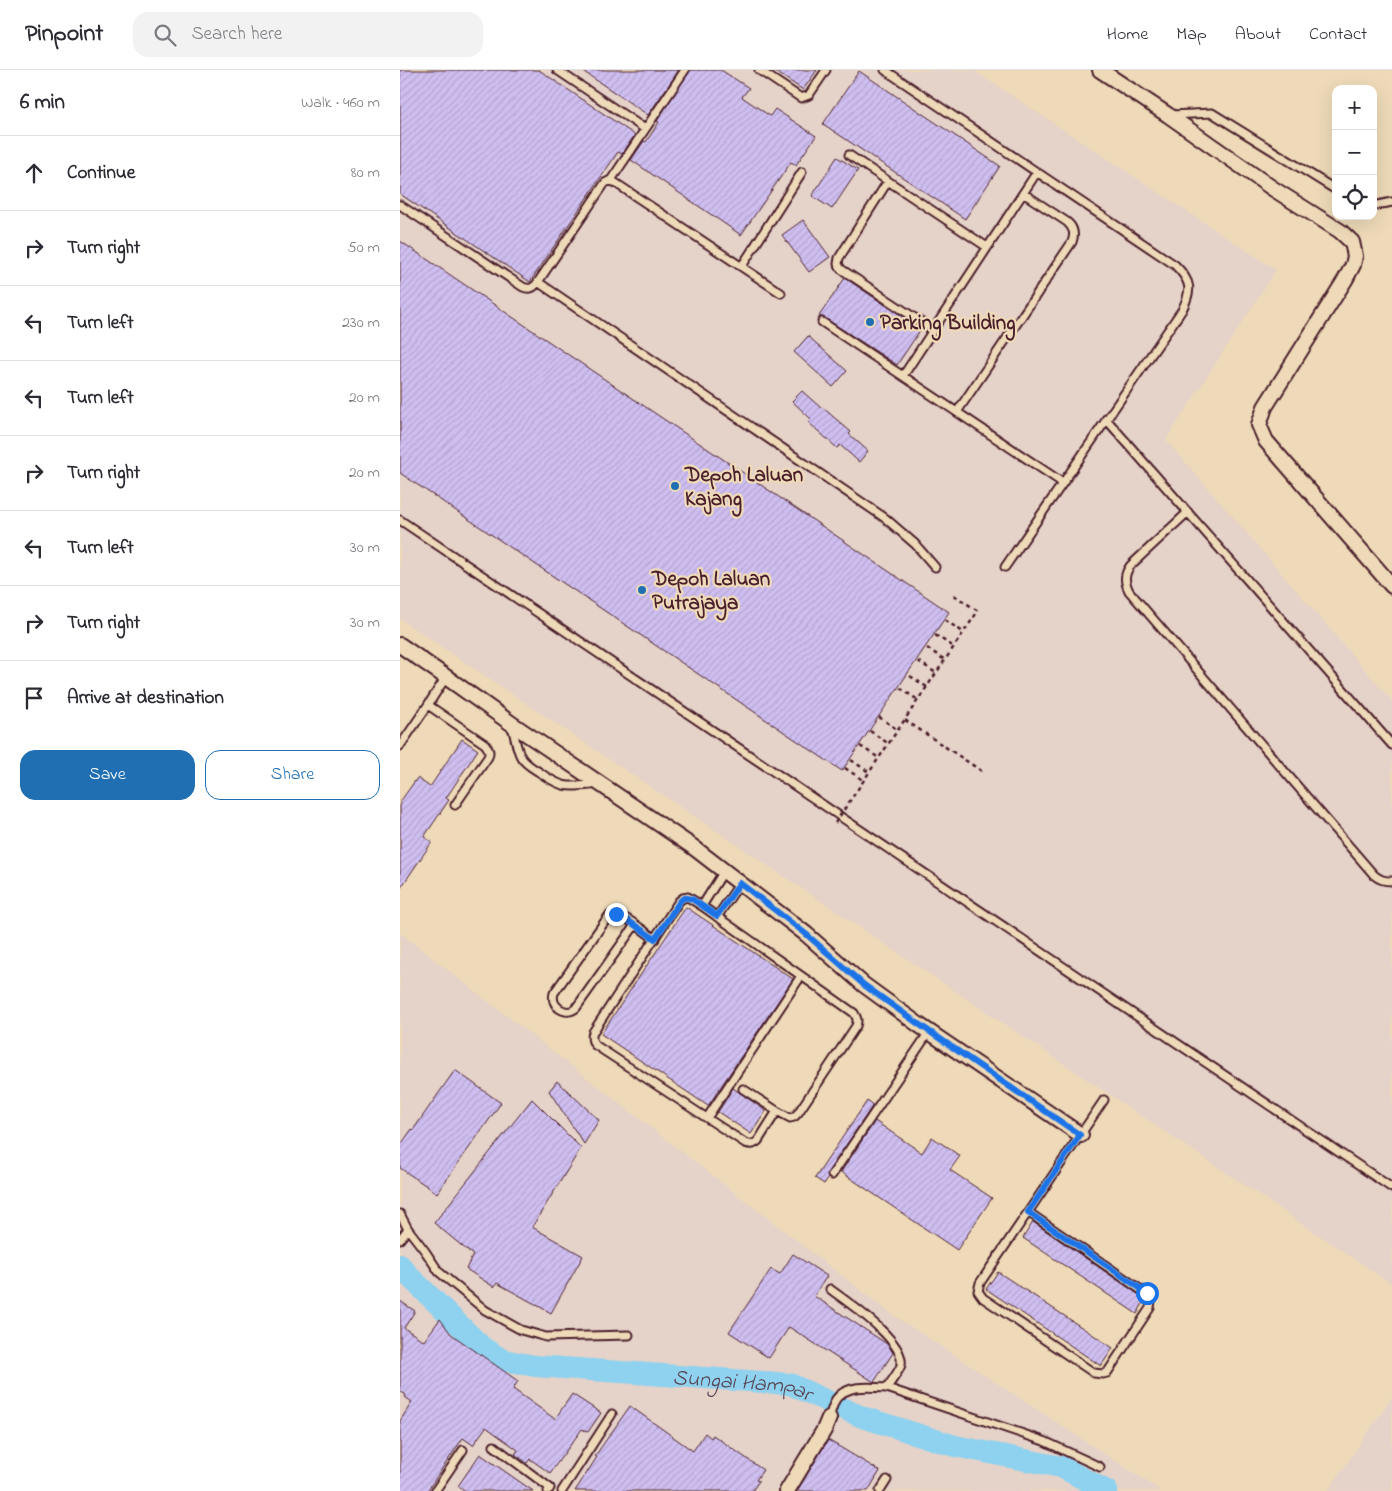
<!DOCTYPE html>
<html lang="en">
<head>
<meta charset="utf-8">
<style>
	body { margin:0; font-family:"Indie Flower",sans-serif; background:#f2f2f3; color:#2b2b33 }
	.controls { position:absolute; right:15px; top:15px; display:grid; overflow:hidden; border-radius:10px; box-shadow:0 5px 20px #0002 }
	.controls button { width:45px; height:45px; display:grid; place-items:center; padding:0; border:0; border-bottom:1px solid #e1e1e2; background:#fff; color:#2b2b33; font:25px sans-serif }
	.stop { position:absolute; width:15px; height:15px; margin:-11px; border:4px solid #1a73e8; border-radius:50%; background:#fff }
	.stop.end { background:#1a73e8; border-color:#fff; box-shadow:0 1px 5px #0008 }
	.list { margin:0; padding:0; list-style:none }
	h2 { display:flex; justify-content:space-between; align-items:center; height:65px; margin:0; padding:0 20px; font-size:21px }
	h2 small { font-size:16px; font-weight:400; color:#7c7c81 }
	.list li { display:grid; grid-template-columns:32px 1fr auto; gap:15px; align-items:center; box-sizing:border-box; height:75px; padding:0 20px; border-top:1px solid #e1e1e2 }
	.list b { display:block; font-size:19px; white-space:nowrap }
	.list em { font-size:16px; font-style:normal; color:#7c7c81 }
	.actions { display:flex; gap:10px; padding:15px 20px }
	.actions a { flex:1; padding:11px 0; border:1px solid #1f6fb2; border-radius:15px; text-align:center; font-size:18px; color:#1f6fb2 }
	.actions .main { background:#1f6fb2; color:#fff }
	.icon { flex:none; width:28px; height:28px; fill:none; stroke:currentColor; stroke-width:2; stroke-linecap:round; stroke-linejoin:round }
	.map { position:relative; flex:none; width:992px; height:1421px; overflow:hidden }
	header { display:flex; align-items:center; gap:30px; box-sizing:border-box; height:70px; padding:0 25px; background:#fff; border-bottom:1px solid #e1e1e2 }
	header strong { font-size:24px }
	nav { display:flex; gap:28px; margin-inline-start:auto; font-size:18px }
	.search { width:350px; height:45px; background:#f2f2f3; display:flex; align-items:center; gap:12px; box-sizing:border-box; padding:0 18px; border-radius:15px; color:#7c7c81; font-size:19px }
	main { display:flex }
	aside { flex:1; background:#fff }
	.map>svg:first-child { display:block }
	.built { fill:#e5d2c9 }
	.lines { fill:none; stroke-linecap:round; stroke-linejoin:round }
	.river { stroke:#8ed2ef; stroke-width:22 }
	.building { fill:url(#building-hatch); stroke:#4a1f2b }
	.service-casing { stroke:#4a1f2b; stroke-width:11 }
	.minor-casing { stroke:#4a1f2b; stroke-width:18 }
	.path { stroke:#4a1f2b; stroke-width:2.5; stroke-dasharray:4 4; stroke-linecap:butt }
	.service { stroke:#eedab8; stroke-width:7 }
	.minor { stroke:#eedab8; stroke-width:14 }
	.path-bridge { stroke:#4a1f2b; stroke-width:2.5; stroke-dasharray:4 4; stroke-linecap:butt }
	.route { stroke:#1a73e8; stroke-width:6 }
	.poi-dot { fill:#1f6fb2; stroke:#eedab8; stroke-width:2 }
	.labels { text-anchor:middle; stroke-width:4.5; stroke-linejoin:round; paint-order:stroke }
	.poi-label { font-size:21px; font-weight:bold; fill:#4a1f2b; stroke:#eedab8; text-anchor:start }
	.water-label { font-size:22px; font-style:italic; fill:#584352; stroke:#eedab8 }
</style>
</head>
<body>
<header>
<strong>Pinpoint</strong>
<div class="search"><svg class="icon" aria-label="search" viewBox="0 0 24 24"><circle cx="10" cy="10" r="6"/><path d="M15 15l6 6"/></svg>Search here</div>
<nav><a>Home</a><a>Map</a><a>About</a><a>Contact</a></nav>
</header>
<main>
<aside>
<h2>6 min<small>Walk · 460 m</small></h2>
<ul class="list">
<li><svg class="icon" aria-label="ahead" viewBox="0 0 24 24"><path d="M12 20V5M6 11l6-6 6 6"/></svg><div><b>Continue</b></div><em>80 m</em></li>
<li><svg class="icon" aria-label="right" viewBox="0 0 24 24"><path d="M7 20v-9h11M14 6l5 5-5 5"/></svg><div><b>Turn right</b></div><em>50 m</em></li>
<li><svg class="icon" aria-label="left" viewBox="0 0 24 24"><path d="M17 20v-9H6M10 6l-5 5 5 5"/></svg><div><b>Turn left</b></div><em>230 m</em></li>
<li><svg class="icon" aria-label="left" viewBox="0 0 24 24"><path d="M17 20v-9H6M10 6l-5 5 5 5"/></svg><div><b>Turn left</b></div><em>20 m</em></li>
<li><svg class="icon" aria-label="right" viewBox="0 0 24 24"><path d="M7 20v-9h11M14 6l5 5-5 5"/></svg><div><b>Turn right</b></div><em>20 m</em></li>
<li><svg class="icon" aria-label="left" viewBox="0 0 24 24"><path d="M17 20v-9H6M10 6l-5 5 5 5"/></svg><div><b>Turn left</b></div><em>30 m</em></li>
<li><svg class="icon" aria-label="right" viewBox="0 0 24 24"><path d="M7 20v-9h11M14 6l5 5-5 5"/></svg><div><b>Turn right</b></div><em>30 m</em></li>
<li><svg class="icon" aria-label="arrive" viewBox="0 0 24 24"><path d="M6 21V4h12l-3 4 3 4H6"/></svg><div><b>Arrive at destination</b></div></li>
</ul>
<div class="actions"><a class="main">Save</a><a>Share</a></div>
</aside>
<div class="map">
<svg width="992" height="1421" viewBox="0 0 992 1421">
	<defs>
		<pattern id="building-hatch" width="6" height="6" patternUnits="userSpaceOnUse" patternTransform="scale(1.25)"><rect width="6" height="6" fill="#cfbff1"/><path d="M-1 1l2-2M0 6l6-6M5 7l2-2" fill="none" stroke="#b3a4cf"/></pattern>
	</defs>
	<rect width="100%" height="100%" fill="#eedab8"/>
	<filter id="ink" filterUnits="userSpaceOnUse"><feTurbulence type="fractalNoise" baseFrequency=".02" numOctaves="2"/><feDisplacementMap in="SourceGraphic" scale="10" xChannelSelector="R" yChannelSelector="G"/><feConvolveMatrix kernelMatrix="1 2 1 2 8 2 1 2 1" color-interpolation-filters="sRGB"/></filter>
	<g filter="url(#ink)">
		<!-- built -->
		<path class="built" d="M 0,0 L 573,0 L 876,200 L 766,370 L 992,631 L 992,1214 L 0,549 Z
			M 0,863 L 490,1243 L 761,1421 L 0,1421 Z
			M 992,1327 L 992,1421 L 928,1421 Z"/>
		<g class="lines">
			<!-- river -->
			<path class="river" id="s1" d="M 0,1195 L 10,1207 L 82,1277 L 103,1290 L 135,1296 L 390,1314 L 462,1347 L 555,1376 L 661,1397 L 707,1421"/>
		</g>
		<!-- building -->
		<path class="building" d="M 0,0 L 139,0 L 235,65 L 222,84 L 218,82 L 130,212 L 0,124 Z
			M 181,0 L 279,0 L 248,45 Z
			M 290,0 L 321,0 L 349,18 L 342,27 L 370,46 L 375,39 L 416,66 L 396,95 L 391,92 L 341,165 L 231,90 L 244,71 L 246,72 L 259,52 L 257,51 Z
			M 373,0 L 417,0 L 403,20 Z
			M 459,1 L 600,96 L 565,149 L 423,54 Z
			M 437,87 L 458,100 L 432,139 L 412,126 Z
			M 403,150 L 430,187 L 409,202 L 382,165 Z
			M 0,171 L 549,542 L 442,701 L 0,403 Z
			M 445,208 L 521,259 L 497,295 L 425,248 L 419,246 Z
			M 408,266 L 447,301 L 433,317 L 394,282 Z
			M 402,321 L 421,338 L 422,337 L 451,362 L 449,364 L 468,381 L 459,392 L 440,375 L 437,378 L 408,352 L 411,349 L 392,331 Z
			M 62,669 L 78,680 L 46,728 L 49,730 L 24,767 L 32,772 L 0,819 L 0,732 L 17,708 L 30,717 Z
			M 286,837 L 393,909 L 308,1036 L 201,964 Z
			M 55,1000 L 101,1033 L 37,1123 L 0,1098 L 0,1076 L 12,1059 L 13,1060 Z
			M 157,1011 L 199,1050 L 184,1074 L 149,1021 Z
			M 333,1018 L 366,1041 L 351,1064 L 318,1042 Z
			M 132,1029 L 181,1078 L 132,1157 L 183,1186 L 151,1243 L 97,1213 L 94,1217 L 66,1199 L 73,1185 L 34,1153 Z
			M 467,1031 L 473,1035 L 428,1102 L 428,1108 L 424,1114 L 415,1108 Z
			M 475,1051 L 522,1083 L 532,1067 L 560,1086 L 550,1100 L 592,1128 L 557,1180 L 441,1102 Z
			M 633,1152 L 745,1229 L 737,1244 L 623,1168 Z
			M 393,1184 L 427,1206 L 414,1226 L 487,1274 L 490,1278 L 493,1283 L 474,1312 L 389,1257 L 369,1288 L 329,1262 L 371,1199 L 380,1204 Z
			M 598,1202 L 713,1278 L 701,1296 L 586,1219 Z
			M 0,1231 L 15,1241 L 4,1258 L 24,1271 L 40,1249 L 51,1264 L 118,1311 L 113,1319 L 155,1349 L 172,1324 L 201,1343 L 188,1362 L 182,1359 L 150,1403 L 130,1389 L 127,1393 L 115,1384 L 118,1380 L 86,1357 L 73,1375 L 63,1368 L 27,1421 L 0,1421 L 0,1351 L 12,1332 L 5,1327 L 6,1325 L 0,1321 Z
			M 230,1336 L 293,1381 L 305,1363 L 311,1368 L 313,1365 L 363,1400 L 356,1410 L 359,1411 L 352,1421 L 175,1421 L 197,1387 L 195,1386 Z
			M 428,1370 L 480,1401 L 468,1421 L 397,1421 Z
			M 80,1384 L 133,1421 L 66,1421 L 58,1416 Z"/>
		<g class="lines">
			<!-- service casing -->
			<g class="service-casing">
				<path id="service" d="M 157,0 L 245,59
					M 285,0 L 211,110 L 381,223
					M 359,0 L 401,28 L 409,25 L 426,0
					M 485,0 L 775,195 C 792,212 792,220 782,240 L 605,497
					M 771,45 L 812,43 L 936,120
					M 449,85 L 587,177
					M 488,111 L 439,188 L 438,194 L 441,199 L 533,260
					M 0,135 L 123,217 C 130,220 134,218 138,212 L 485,448 L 515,474 L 535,497
					M 973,136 L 992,132
					M 342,196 L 402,102
					M 138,212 L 205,113 L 211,110
					M 422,252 L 663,413
					M 503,306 L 637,102
					M 557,342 L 672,172 C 675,164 674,158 667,152 L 623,123
					M 706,349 L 992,675
					M 788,442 L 731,495 C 724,504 724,511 729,521 L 974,805 C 980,810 984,811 992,811
					M 0,450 L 992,1118
					M 28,635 L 46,607
					M 112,657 C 115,666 116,678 121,687 C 125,694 133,698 139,702 C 165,720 168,717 199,714
					M 0,676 L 28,635 L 85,674 C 89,679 90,682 88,687 L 55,735
					M 288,827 L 302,836 L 454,943 C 457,948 458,950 456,956 L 398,1043 L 394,1047 L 390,1048 L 377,1041 L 358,1071 C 353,1075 351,1075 345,1073 L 195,975 C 192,971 191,968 193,962 L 279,831 L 283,828 Z
					M 302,836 L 324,801
					M 317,847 L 340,813
					M 235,855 L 176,938 C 166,947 150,936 154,923 L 208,847 C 210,845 211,844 215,844 C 222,843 248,864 255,869
					M 343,1019 L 377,1041
					M 307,1048 L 401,906
					M 432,1105 L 529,962
					M 628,1142 L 750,1226 L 751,1230 L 750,1238 L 707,1303 L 703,1304 L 694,1303 L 583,1228 L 578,1221 L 580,1213 L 704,1030
					M 0,1144 L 8,1159 L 0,1169
					M 8,1159 L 25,1181 L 39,1202 L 85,1240 L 121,1260 L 146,1267 L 229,1265
					M 430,1219 C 447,1232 506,1271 501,1295 C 499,1302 491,1311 487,1318
					M 429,1348 C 431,1342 433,1334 436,1329 C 447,1314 471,1317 487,1318 L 644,1371 L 700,1397
					M 94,1376 L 150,1418 L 148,1421
					M 35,1421 L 63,1380
					M 162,1421 L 212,1344
					M 480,1421 L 487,1410"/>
			</g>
			<!-- minor casing -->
			<g class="minor-casing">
				<path id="minor" d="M 700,0 L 768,45 L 872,118 L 940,161 L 952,172 L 955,186 L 953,195 L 945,210 L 865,337 L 859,355 L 866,371 L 992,516
					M 0,575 L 46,607 L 112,654 L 293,777 L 406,864 L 464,915 L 519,955 L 681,1065
					M 387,1421 L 424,1360 L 429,1348"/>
			</g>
			<!-- path -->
			<path class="path" d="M 554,525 L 578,541
				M 545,550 L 563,562
				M 535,565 L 554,577
				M 527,578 L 545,590
				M 518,591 L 536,603
				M 510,606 L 527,617
				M 500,618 L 518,630
				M 479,647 L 498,660
				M 505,650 L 583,702
				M 470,661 L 489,674
				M 460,676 L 479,688
				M 451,690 L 469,702
				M 445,698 L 464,711"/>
			<!-- service -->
			<use href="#service" class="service"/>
			<!-- minor -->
			<use href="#minor" class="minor"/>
			<!-- path-bridge -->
			<path class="path-bridge" d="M 435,753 L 578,541"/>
		</g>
	</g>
	<g class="lines" filter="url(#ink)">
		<!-- route -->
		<path class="route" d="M 216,844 L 220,845 L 255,869 L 280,831 C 284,827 287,827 292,829 L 317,846 L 340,813 L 406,864 L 464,915 L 520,955 L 680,1065 L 628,1142 L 747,1223"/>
	</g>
	<!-- markers -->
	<g class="poi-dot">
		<circle cx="470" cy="252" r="5"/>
		<circle cx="275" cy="416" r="5"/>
		<circle cx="242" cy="520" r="5"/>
	</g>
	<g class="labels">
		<!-- poi labels -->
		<g class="poi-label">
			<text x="480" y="259">Parking Building</text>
			<text x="285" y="411">Depoh Laluan<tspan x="285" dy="24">Kajang</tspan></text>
			<text x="252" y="515">Depoh Laluan<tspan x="252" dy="24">Putrajaya</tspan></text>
		</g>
		<!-- water labels -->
		<g class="water-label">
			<text dy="8" stroke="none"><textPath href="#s1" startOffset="382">Sungai Hampar</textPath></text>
		</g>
	</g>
</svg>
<div class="controls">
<button>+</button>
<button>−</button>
<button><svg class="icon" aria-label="locate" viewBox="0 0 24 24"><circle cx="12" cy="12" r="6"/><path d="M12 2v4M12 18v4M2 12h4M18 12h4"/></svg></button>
</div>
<div class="stop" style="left:747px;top:1223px"></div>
<div class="stop end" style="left:216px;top:844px"></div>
</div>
</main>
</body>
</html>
